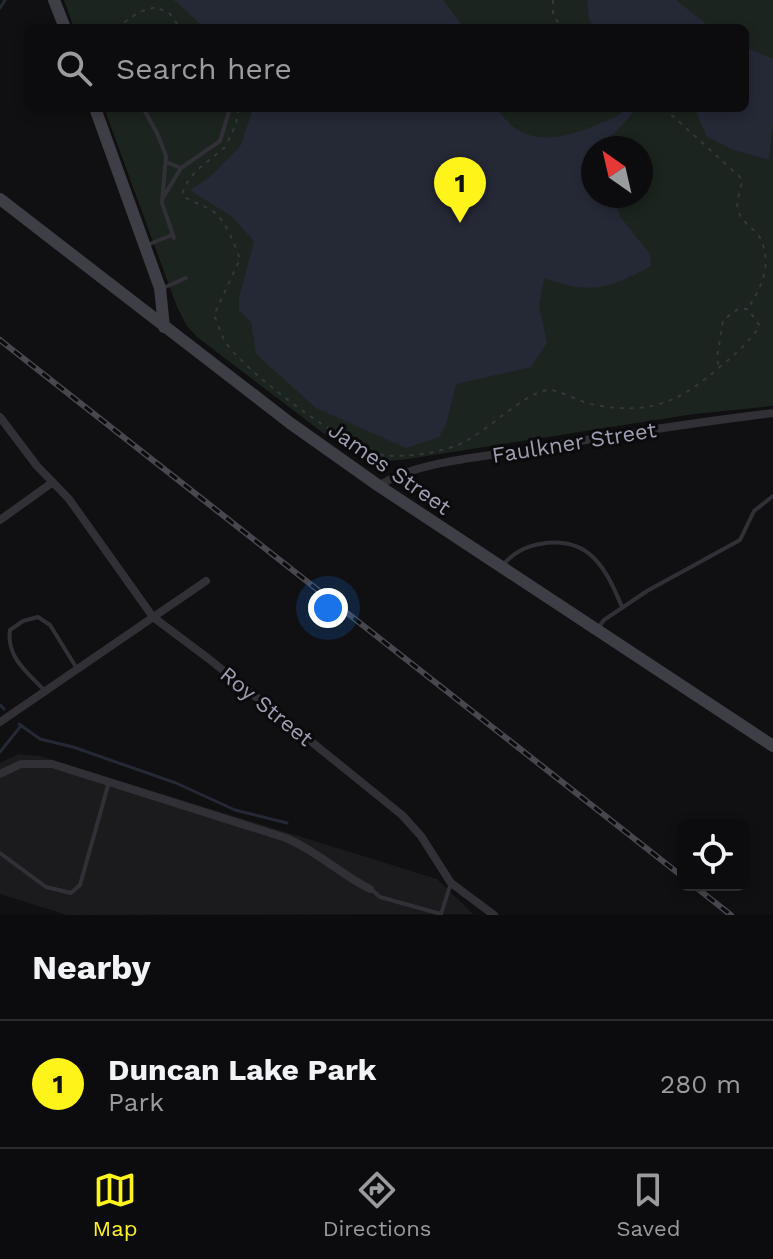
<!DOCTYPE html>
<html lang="en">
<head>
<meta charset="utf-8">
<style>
	body { margin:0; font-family:"Work Sans",sans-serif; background:#1a191b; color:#f1f3f6 }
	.controls { position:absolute; right:24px; bottom:24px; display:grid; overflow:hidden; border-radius:12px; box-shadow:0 4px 12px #0003 }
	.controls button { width:72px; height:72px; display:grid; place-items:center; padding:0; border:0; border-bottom:2px solid #2c2b2e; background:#0c0b0d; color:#f1f3f6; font:40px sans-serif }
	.compass { position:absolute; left:581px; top:136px; width:72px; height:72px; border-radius:50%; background:#0c0b0d; box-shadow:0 4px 12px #0003; rotate:326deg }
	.you { position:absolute; left:328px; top:608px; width:28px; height:28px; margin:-20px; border:6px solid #fff; border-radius:50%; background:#1a73e8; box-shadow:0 0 0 12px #1a73e833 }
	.badge { display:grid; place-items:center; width:52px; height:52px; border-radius:50%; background:#fff419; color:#111; font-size:26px; font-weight:700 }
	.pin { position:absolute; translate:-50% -66px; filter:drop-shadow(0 2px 4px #0008) }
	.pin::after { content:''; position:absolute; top:42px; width:28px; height:24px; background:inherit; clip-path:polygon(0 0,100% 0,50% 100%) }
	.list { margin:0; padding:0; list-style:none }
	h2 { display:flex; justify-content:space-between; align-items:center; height:104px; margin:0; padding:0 32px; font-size:34px }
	h2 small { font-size:26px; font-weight:400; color:#9a9b9d }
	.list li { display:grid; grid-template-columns:52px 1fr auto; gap:24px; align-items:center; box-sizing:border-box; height:128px; padding:0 32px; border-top:2px solid #2c2b2e }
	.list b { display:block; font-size:30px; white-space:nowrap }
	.list p { margin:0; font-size:26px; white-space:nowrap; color:#9a9b9d }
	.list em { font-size:26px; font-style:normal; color:#9a9b9d }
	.icon { flex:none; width:44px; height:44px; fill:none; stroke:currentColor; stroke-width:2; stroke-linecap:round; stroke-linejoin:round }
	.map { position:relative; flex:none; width:773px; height:915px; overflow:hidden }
	.search { position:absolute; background:#0c0b0d; box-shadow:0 4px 12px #0003; left:24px; right:24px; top:24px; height:88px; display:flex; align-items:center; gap:20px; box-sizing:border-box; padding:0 28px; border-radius:12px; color:#9a9b9d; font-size:30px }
	.sheet { height:232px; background:#0c0b0d }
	nav { display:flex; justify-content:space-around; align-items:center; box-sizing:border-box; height:112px; border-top:2px solid #2c2b2e; background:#0c0b0d; font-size:22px; color:#9a9b9d }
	nav a { display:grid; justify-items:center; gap:4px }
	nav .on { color:#fff419 }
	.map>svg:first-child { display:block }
	.built { fill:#1b1b1e }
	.green { fill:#1b241e; fill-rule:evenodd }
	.water { fill:#252935 }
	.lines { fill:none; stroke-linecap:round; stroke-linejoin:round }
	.stream { stroke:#252935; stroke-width:3 }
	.path { stroke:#36363d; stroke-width:2; stroke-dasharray:4 6; stroke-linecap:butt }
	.lane { stroke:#313036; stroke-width:4 }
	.street { stroke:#313036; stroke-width:8 }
	.secondary { stroke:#3e3e46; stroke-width:12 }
	.rail-casing { stroke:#47474f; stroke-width:6 }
	.rail { stroke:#0b0a0c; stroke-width:3; stroke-dasharray:9; stroke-linecap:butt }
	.labels { text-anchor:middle; stroke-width:6; stroke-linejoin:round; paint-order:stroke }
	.street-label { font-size:22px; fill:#9f9fb3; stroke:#0b0a0c }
</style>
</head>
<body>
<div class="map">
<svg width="773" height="915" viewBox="0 0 773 915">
	<rect width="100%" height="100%" fill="#100f11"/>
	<!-- built -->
	<path class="built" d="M 19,754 L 40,756 L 437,879 L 473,914 L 67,915 L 0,894 L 0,763 Z"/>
	<!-- green -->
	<path class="green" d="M 64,0 L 773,0 L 773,406 L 694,414 L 408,459 L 388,461 L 371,459 L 327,436 L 197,337 L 187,326 L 177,307 L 104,108 L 745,108 L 745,28 L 74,28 ZM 593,148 L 641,148 L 641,196 L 593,196 Z"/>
	<!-- water -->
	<path class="water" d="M 173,0 L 443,0 L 464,28 L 207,28 C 192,21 187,8 173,0 Z
		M 587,0 L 676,0 L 711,28 L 595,28 L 589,19 Z
		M 745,47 L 773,59 L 773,123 L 769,160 L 733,150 L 707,137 L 694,108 L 745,108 Z
		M 253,108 L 495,108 C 502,115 510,125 518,130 C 550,149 592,127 621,114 L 623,108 L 631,108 L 632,114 L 615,133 L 601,141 L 597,148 L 593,148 L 589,164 L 593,168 L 593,196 L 612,196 L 621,218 L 650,254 L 651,266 C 609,289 590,295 544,278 L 539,307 L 547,343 L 531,367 L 456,384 L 446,424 L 439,437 L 406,448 L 316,408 L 256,354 L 251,322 L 239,311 L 239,298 L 254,241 L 231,216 L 190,190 L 211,176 L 241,145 Z"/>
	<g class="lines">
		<!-- stream -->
		<path class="stream" d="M 0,8 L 5,0
			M 0,705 L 4,709
			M 19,724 L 40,739 L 73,747 L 176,783 L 235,810 L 287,823
			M 0,752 L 20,727"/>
		<!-- path -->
		<path class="path" d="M 553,0 L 553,15 L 562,28
			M 116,28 L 139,12 L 156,7 L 170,14 L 180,28
			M 664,108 L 742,179 C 742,189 735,201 738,210 C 741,221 750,226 758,234 C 773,260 764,284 748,308
			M 228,141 L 236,124 L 239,108
			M 225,147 C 210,161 187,173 182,195 C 191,202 201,204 211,210 C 226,219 234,244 240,259 L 214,315 C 218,324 221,335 226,343 C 248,374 347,449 383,455 C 404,458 436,453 455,446 C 484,436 523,392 549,390 C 560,390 582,403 595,405 C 652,415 680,402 722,365 C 737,353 749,342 760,326 L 748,309 L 738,309 L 723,320 L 717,358 L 719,368"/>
		<!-- lane -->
		<path class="lane" d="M 143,108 L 157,133 L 166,156 L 162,203 L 174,238
			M 166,162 L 181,168
			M 164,196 L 181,168 L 220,141 L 230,108
			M 147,245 L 172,235
			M 163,288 L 186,278
			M 502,566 C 513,553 524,547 540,544 C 589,535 606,568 622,607
			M 598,628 L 604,620 L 647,591 L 740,540 L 754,511 L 773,496
			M 45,691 C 27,672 6,657 10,630 L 23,621 L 38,617 L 50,625 L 76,667
			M 0,853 L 46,887 L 71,893 L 80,885 L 109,782
			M 372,890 L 380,897 L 441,914 L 451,883"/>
		<!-- street -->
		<path class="street" d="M 0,417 L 37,466 L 69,499 L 153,617 L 209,659 L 402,815 L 421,836 L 451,883 L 494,915
			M 379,486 C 413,462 483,457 525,450 C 608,436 690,423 773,413
			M 0,520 L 53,482
			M 0,722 L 206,581
			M 0,774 L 21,764 L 52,764 L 286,838 C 317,851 340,874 370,889"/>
		<!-- secondary -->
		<path class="secondary" d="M 54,0 L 65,28
			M 95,108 L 160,288 L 164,327
			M 0,199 L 290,423 L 379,486 L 773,746"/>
		<!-- rail casing -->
		<g class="rail-casing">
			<path id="rail" d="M 0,340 L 683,877
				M 693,885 L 731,915"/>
		</g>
		<!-- rail -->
		<use href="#rail" class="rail"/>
	</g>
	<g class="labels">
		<!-- street labels -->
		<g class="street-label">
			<text transform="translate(574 442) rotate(-9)" y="8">Faulkner Street</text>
			<text transform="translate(390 468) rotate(35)" y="8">James Street</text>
			<text transform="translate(267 706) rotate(39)" y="8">Roy Street</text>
		</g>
	</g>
</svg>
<div class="controls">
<button><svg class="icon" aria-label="locate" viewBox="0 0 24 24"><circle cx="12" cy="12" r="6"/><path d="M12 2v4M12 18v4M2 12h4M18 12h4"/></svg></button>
</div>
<svg class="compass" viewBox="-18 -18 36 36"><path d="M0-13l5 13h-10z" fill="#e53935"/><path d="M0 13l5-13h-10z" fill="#9a9b9d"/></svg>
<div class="you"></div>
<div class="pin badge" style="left:460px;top:223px">1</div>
<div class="search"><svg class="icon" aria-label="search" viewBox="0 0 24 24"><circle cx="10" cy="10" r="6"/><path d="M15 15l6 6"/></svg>Search here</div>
</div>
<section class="sheet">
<h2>Nearby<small></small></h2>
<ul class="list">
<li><span class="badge">1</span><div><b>Duncan Lake Park</b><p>Park</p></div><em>280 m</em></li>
</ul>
</section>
<nav>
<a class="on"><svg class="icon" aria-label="map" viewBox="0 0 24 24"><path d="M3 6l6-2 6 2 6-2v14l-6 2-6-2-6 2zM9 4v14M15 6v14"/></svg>Map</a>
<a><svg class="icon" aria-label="directions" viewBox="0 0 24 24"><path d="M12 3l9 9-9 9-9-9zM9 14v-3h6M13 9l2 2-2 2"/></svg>Directions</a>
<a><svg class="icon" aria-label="saved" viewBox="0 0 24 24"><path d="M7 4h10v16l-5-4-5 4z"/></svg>Saved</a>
</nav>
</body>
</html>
